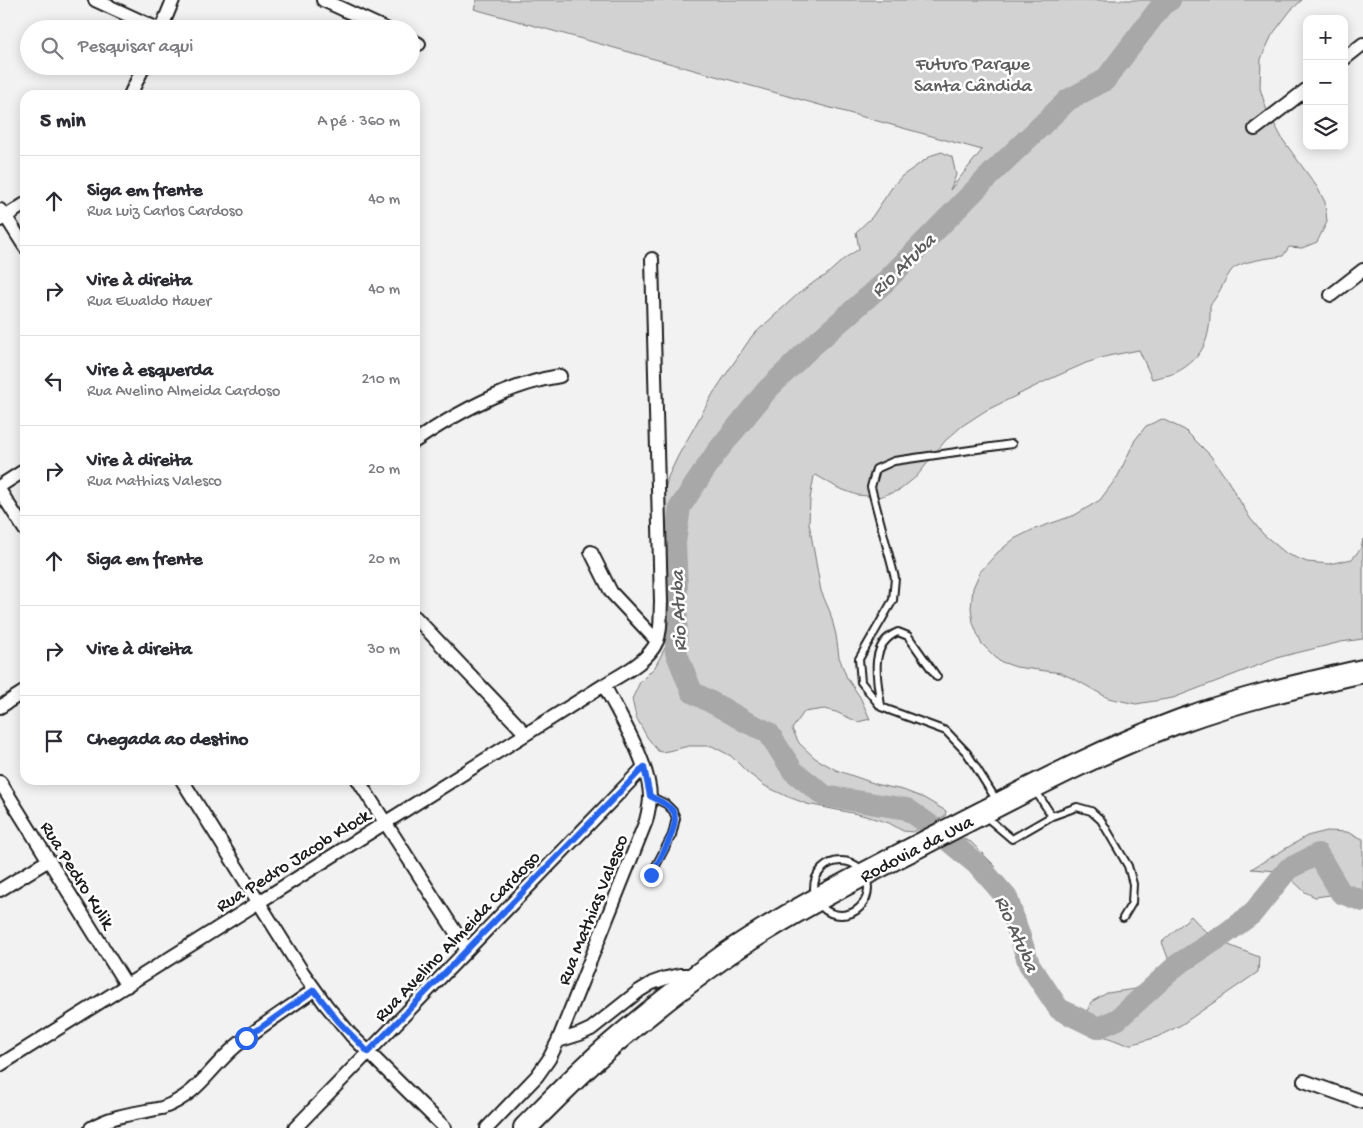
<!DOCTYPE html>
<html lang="pt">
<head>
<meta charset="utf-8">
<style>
	body { margin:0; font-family:"Gochi Hand",sans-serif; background:#f7f7f7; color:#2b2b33 }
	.controls { position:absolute; right:15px; top:15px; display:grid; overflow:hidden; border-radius:10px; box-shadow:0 2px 12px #0003 }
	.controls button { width:45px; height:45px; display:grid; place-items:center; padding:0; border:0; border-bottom:1px solid #e1e1e2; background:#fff; color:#2b2b33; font:25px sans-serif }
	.stop { position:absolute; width:15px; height:15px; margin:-11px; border:4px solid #2563eb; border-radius:50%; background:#fff }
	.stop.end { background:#2563eb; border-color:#fff; box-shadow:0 1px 5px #0008 }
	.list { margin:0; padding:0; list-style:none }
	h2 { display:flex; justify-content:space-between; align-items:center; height:65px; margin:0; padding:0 20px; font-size:21px }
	h2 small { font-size:16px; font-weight:400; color:#7c7c81 }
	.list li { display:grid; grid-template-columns:32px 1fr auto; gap:15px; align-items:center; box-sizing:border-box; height:90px; padding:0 20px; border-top:1px solid #e1e1e2 }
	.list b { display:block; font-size:19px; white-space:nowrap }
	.list p { margin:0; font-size:16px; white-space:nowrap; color:#7c7c81 }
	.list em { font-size:16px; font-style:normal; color:#7c7c81 }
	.icon { flex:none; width:28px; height:28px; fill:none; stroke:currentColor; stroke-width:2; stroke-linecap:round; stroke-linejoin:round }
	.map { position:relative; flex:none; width:1363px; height:1128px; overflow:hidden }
	.search { position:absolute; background:#fff; box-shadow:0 2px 12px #0003; left:20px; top:20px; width:400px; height:55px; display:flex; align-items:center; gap:12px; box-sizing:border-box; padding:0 18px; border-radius:28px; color:#7c7c81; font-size:19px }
	.panel { position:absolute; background:#fff; box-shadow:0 2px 12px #0003; left:20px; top:90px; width:400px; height:695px; border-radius:15px }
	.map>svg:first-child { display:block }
	.green { fill:#d2d2d2; stroke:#777 }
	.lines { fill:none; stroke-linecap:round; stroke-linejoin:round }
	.river { stroke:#a8a8a8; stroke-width:22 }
	.lane-casing { stroke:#1c1c1c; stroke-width:10 }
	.street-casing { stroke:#1c1c1c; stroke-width:16 }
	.highway-casing { stroke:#1c1c1c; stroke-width:26 }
	.lane { stroke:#fff; stroke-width:6 }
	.street { stroke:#fff; stroke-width:12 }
	.highway { stroke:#fff; stroke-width:22 }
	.route { stroke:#2563eb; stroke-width:6 }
	.labels { text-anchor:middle; stroke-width:5; stroke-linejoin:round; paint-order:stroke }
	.park-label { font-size:19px; fill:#5c5c5c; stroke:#fff }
	.street-label { font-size:19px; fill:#1c1c1c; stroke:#fff }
	.water-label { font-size:20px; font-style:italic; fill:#5b5b5b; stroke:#fff }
</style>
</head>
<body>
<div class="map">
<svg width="1363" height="1128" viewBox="0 0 1363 1128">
	<rect width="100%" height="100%" fill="#f2f2f2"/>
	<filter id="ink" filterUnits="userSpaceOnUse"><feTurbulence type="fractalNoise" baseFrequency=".02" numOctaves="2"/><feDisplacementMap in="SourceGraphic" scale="10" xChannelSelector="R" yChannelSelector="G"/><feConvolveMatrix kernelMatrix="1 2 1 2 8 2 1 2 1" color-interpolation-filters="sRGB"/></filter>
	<g filter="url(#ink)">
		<!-- green -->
		<path class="green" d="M 477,0 L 1302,0 L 1291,10 L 1272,35 L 1261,59 L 1260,88 L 1266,108 L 1283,140 L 1317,187 L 1325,202 L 1327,222 L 1317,242 L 1302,248 L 1289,247 L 1283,256 C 1271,258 1238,261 1231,271 C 1223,282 1219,295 1210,305 C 1211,336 1205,358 1175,373 C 1168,376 1159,377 1152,379 L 1139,350 L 1108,356 L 1086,363 L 1050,379 L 985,411 L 962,426 L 945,441 L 917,476 L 900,490 L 879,497 L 857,495 L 838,488 L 816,475 L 814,476 L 810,499 L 809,523 L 821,591 L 830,612 L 836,635 L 839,657 L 847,678 L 860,697 L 870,719 L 858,722 L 836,712 L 824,709 L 804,712 L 792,729 L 799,743 L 815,758 L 836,770 L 879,785 L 903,790 L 924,798 L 946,811 L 945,816 L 913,832 L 903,831 L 889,823 L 862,815 L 807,804 L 786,796 L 765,786 L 747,772 L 731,756 L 712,746 L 689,746 L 668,751 L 661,752 L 658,751 L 647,737 L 636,717 L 632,699 L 640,682 L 655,667 L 666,646 L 668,600 L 663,510 L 664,494 L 668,477 L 678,456 L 714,392 L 752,336 L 798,294 L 817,280 L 825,276 L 845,258 L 859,249 L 856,232 L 872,217 L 893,186 L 902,176 L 932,155 L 942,152 L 952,157 L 956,175 L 950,190 L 982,150 L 474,9 Z
			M 1162,419 L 1185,430 L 1210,455 L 1228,481 L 1250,518 L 1263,534 L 1287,554 L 1307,562 L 1329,564 L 1352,559 L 1361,548 L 1363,539 L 1363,639 L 1341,642 L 1280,657 L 1173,698 L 1136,704 L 1108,698 L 1078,681 L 1061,673 L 1016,667 L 999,661 L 981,643 L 973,623 L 971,608 L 973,588 L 980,572 L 997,553 L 1014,539 L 1032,530 L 1075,515 L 1100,500 L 1118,476 L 1135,440 L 1146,426 Z
			M 1327,831 L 1347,832 L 1363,839 L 1363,892 L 1361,891 L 1315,897 L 1305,892 L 1288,876 L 1278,871 L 1251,869 L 1307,836 Z
			M 956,836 L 971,842 L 996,867 L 976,851 L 962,848 Z
			M 1191,916 L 1203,929 L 1221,942 L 1259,957 L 1258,972 L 1181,1025 L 1157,1037 L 1133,1044 L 1125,1044 L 1095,1033 L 1085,1016 L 1091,1002 L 1107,993 L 1135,989 L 1158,979 L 1165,970 L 1168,958 L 1162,942 Z"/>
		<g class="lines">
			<!-- river -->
			<path class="river" d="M 1170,0 L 1162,5 L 1105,80 L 1068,100 L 991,174 L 884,283 L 810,348 L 767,390 L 716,453 L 680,507 L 675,543 L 677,589 L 676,652 L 692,692 L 722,708 L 746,722 L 768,732 L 793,771 L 825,796 L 907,809 L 927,823 L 980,867 L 1007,898 L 1029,964 L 1059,1009 L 1098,1028 L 1118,1019 L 1177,965 L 1225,934 L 1252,914 L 1288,869 L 1318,854 L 1341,893 L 1363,901"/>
			<!-- lane casing -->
			<g class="lane-casing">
				<path id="lane" d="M 881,705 C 877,680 868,644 898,632 L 908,636 L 937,677
					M 650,796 L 666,804 L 673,811 L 676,818 L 672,835 L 651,875
					M 997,801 L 967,753 L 946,731 L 881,707 L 861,682 L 859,659 L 893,600 L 895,578 L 871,487 L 876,469 L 894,461 L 1012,444
					M 985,816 L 1012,839 L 1052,816 L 1035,790
					M 1052,816 L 1077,807 L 1091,811 L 1101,820 L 1128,866 L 1133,884 L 1132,903 L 1123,918
					M814 888a27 27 0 1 1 54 0a27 27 0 1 1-54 0Z"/>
			</g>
			<!-- street casing -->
			<g class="street-casing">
				<path id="street" d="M 95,0 L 158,29
					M 323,0 L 386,29
					M 161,29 L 173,0
					M 411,40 L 419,44
					M 1344,59 L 1363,44
					M 130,95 L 144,66
					M 1255,129 L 1307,89
					M 0,210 L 6,217 L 25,247
					M 0,220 L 25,204
					M 1331,295 L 1363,270
					M 415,441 C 458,412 508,384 560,376
					M 0,486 L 25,470
					M 0,491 L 25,530
					M 591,552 L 611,592 L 657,641
					M 415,617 L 526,734
					M 0,707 L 25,691
					M 182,780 L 303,973 L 326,1005 L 351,1035 L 445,1128
					M 358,780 L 467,950
					M 0,782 L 127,986
					M 0,890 L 49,860
					M 558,1041 L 580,1034 L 591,1029 L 639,991 L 652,983 L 666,978 L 680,975 L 694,975
					M 0,1065 L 604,685 C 622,674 648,662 657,641 C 662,629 660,615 661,602 L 652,259
					M 1304,1081 L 1363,1102
					M 91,1128 C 112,1115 138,1113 162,1108 C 198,1095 209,1069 236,1046 C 260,1026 288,1009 314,990
					M 295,1128 L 644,767
					M 487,1128 L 537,1076 L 549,1059 L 558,1041 L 646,821 C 648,813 650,805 650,797 C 650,764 619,715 604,685"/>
			</g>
			<!-- highway casing -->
			<g class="highway-casing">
				<g id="highway">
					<path id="s1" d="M 525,1128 C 551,1102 577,1075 605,1050 C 644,1016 685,984 727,954 C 795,908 871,871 943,833 C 1021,793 1099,751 1180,721 C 1240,699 1301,685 1363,671"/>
				</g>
			</g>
			<!-- lane -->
			<use href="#lane" class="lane"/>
			<!-- street -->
			<use href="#street" class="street"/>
			<!-- highway -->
			<use href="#highway" class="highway"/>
		</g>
	</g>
	<g class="lines" filter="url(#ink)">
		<!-- route -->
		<path class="route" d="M 246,1038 L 314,990 L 338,1021 L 368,1052 L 644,767 L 650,796 C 658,800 667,803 673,811 C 682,823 658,862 651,875"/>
	</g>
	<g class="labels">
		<!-- park labels -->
		<g class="park-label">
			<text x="973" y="69">Futuro Parque<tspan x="973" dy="22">Santa Cândida</tspan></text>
		</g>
		<!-- street labels -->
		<g class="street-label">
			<text dy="7" stroke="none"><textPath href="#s1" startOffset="484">Rodovia da Uva</textPath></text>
			<text transform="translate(292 859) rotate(-32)" y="7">Rua Pedro Jacob Klock</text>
			<text transform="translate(79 874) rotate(58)" y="7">Rua Pedro Kulik</text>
			<text transform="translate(591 909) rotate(-68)" y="7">Rua Mathias Valesco</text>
			<text transform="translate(456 935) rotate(-46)" y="7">Rua Avelino Almeida Cardoso</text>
		</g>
		<!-- water labels -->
		<g class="water-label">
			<text transform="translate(902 264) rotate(-44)" y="7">Rio Atuba</text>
			<text transform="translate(677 611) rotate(-92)" y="7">Rio Atuba</text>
			<text transform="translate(1018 933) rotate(66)" y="7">Rio Atuba</text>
		</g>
	</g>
</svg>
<div class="controls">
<button>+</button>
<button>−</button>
<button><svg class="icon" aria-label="layers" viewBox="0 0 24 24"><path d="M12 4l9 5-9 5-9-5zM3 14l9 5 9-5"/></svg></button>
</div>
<div class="stop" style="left:246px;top:1038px"></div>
<div class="stop end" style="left:651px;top:875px"></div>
<div class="search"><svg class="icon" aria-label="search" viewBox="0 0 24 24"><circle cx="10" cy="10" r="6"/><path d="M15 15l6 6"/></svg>Pesquisar aqui</div>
<section class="panel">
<h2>5 min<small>A pé · 360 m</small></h2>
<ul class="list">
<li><svg class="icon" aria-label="ahead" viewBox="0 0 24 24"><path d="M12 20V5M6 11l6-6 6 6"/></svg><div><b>Siga em frente</b><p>Rua Luiz Carlos Cardoso</p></div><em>40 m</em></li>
<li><svg class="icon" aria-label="right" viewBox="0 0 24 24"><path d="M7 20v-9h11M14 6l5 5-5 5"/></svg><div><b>Vire à direita</b><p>Rua Ewaldo Hauer</p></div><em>40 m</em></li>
<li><svg class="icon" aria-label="left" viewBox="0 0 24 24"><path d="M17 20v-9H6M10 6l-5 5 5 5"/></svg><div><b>Vire à esquerda</b><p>Rua Avelino Almeida Cardoso</p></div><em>210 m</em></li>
<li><svg class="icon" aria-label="right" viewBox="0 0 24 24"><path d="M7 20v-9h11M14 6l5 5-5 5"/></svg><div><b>Vire à direita</b><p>Rua Mathias Valesco</p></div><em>20 m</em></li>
<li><svg class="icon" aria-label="ahead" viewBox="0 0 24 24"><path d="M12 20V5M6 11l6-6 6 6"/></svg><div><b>Siga em frente</b></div><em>20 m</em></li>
<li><svg class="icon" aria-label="right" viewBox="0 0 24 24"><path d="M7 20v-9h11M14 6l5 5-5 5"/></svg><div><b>Vire à direita</b></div><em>30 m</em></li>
<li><svg class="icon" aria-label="arrive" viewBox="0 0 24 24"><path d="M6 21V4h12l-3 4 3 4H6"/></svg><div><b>Chegada ao destino</b></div></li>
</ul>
</section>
</div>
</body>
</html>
